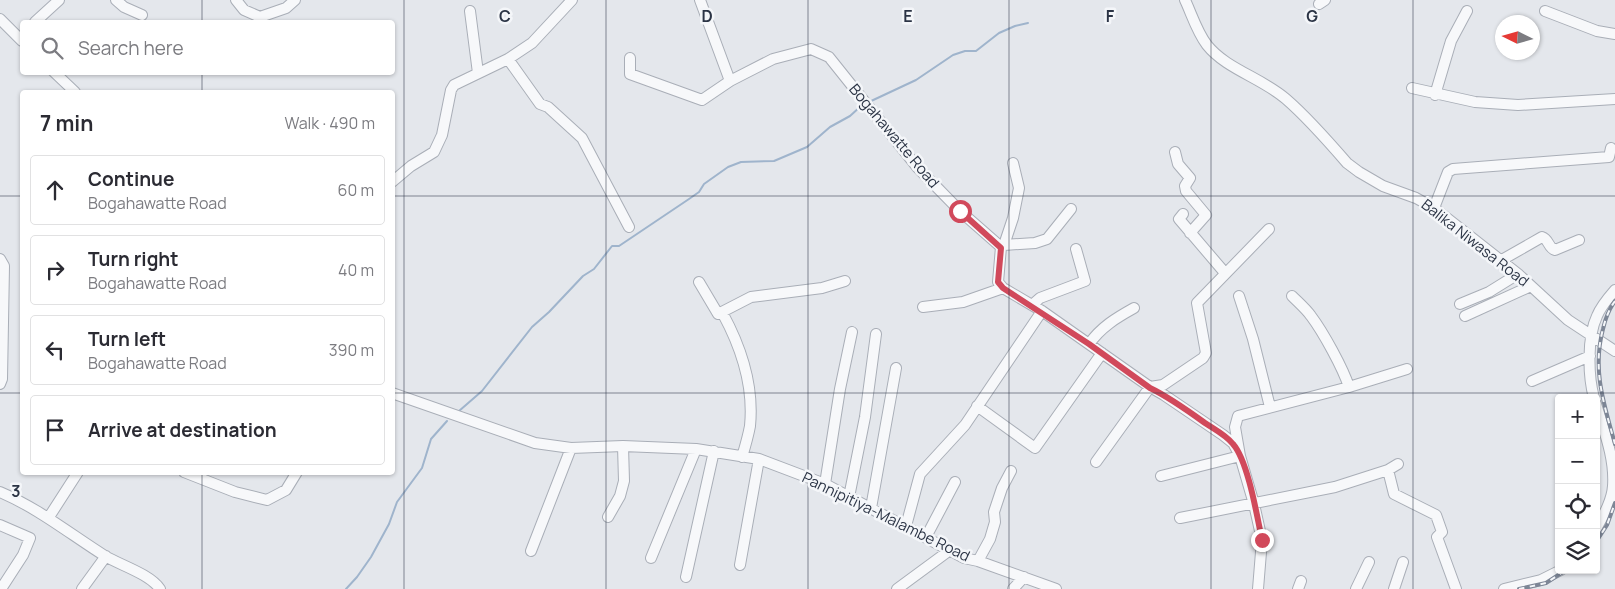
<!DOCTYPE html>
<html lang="en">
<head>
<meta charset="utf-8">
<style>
	body { margin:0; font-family:Manrope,sans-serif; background:#f2f2f3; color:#2b2b33 }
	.controls { position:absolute; right:15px; bottom:15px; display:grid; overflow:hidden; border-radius:5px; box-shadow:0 1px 4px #0004 }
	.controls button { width:45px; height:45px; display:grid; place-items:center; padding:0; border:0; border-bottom:1px solid #e1e1e2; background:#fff; color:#2b2b33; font:25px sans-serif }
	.compass { position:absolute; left:1495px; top:15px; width:45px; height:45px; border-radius:50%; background:#fff; box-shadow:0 1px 4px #0004; rotate:275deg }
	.stop { position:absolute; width:15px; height:15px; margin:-11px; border:4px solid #d1495b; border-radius:50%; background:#fff }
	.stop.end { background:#d1495b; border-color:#fff; box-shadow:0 1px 5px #0008 }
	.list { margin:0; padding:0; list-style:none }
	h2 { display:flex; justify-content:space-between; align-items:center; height:65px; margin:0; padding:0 20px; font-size:21px }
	h2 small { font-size:16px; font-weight:400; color:#7c7c81 }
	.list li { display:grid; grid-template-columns:32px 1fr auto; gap:15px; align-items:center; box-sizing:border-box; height:70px; margin:0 10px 10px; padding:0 10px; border:1px solid #e1e1e2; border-radius:5px }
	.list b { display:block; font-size:19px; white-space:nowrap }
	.list p { margin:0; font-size:16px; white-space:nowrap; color:#7c7c81 }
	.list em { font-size:16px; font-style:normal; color:#7c7c81 }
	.icon { flex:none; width:28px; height:28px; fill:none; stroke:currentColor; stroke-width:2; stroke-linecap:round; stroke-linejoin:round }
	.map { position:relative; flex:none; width:1615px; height:589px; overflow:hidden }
	.search { position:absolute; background:#fff; box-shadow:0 1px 4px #0004; left:20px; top:20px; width:375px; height:55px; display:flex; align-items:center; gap:12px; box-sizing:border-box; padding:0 18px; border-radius:5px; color:#7c7c81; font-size:19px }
	.panel { position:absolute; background:#fff; box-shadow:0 1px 4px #0004; left:20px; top:90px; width:375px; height:385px; border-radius:5px }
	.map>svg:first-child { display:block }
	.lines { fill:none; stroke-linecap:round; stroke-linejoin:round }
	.stream { stroke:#9fb4cc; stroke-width:2 }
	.minor-casing { stroke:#a9aeb7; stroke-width:12 }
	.minor { stroke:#f7f8fa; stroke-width:10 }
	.rail-casing { stroke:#7d8696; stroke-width:4 }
	.rail { stroke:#f4f6f9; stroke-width:2; stroke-dasharray:5.5; stroke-linecap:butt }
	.route { stroke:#d1495b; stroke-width:6 }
	.grid { fill:none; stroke:#2b3445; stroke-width:1; stroke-opacity:0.55 }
	.labels { text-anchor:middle; stroke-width:5; stroke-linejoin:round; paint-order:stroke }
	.street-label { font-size:15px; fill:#2b3445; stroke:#f4f6f9 }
	.grid-label { font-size:16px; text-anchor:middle; font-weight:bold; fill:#2b3445; stroke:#f4f6f9; stroke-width:5; stroke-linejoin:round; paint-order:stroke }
</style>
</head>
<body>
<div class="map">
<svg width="1615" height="589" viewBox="0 0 1615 589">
	<rect width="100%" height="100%" fill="#e4e7ec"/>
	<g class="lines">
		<!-- stream -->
		<path class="stream" d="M 869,102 L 916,80 L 953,55 L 965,51 L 976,51 L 999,33 L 1015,26 L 1028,23
			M 459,411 L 482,391 L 532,327 L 549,312 L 583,276 L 594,269 L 612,246 L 619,246 L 689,199 L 699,192 L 704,184 L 728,167 L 741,162 L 774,161 L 807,147 L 830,127 L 850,116 L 861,106
			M 346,589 L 357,577 L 371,557 L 389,524 L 397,502 L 422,468 L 431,439 L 447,421"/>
		<!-- minor casing -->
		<g class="minor-casing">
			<path id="minor" d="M 116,0 L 124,7 L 142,15
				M 236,0 L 244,10 L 260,17 L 286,8 L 295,0
				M 700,0 L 730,81 L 773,59 L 811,49 L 829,57 L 917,167 L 960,211 L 1001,247 L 998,282 L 1003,288 L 1042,311 L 1150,387 L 1164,395 L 1223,435 L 1233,443 L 1240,456 L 1254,504 L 1262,540 L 1258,589
				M 1185,0 C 1192,15 1197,32 1207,45 C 1226,69 1262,78 1286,99 C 1308,118 1328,141 1347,163 L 1359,172 L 1383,186 L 1416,198 L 1434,208 L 1518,274 L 1568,320 L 1615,351
				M 1319,4 L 1325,0
				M 470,11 L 478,73
				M 1545,11 L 1597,31 L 1615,34
				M 0,19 L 22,41
				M 35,22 L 59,0
				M 630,58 L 630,74 L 702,100 L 730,81
				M 508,59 L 540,104 L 548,107 L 582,138 L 629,227
				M 54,72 L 75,92
				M 1412,88 L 1475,102 L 1518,105 L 1615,99
				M 1435,95 L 1451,41 L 1467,11
				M 1175,152 L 1178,164 L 1190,178 L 1185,186 L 1186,191 L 1206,215 L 1190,233
				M 392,182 L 411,166 L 434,152 L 442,135 L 451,90 L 454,85 L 508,59 L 532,43 L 572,0
				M 1434,208 L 1448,172 L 1453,169 L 1609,157 L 1611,148
				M 1183,214 L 1179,219 L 1225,273
				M 1004,245 L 1035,243 L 1047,239 L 1071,209
				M 1001,247 L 1004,245 L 1013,218 L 1019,188 L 1013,163
				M 0,259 L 4,266 L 2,379 L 0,384
				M 1500,261 L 1542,237 C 1549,239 1548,248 1555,250 L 1579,240
				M 699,282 L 718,314 L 723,314 C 742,349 754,386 750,426 C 748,437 745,447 742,457
				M 1239,296 L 1253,339 L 1270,407
				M 1292,296 C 1299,303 1306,309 1311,316 C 1323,332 1343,368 1349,387
				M 1460,304 L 1489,292 L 1518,274
				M 1032,305 L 1040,298 L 1085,281 L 1076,249
				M 923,307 L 963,302 L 1003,288
				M 718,314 L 751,297 L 822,288 L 845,281
				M 1465,316 L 1531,286
				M 1089,344 C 1101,327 1116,318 1134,308
				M 1532,381 L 1590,356
				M 392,393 L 535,443 L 571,448 L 623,446 L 696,449 L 759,459 L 825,484 L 964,558 L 978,561 L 1056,589
				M 1594,398 C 1588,376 1587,337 1597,316 C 1601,306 1608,298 1615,290
				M 1596,404 C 1604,431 1615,458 1613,486 C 1612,501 1603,516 1596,529
				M 977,406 L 1035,448 L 1102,353
				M 1096,462 L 1150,387 L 1163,385 L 1203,358 L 1206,353 L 1197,303 L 1269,229
				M 1388,470 L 1394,494 L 1436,515 L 1442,532 L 1437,537 L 1456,589
				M 184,472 L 235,492 L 267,500 L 286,490 L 297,472
				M 1161,476 L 1240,456 L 1235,427 L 1238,416 L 1349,387 L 1407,369
				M 825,484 L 840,389 L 852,332
				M 0,492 C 38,508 70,534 105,556 C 120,565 150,574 160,589
				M 849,497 L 865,417 L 876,334
				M 871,508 L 896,368
				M 49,517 L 78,472
				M 608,517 L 620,496 L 624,481 L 623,446
				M 1180,518 L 1335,487 L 1388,470 L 1398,464
				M 0,525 L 30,538 L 23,555 L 1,589
				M 906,526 L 920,474 L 965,425 L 1042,311
				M 926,537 L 955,482
				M 531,551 L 571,448
				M 651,558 L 696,449
				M 978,561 L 990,539 L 995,522 L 994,512 L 1002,488 L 1011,471
				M 740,565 L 759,459
				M 686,577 L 714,451
				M 82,589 L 106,556
				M 897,589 L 950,550
				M 1013,589 L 1024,577
				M 1298,589 L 1301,581
				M 1356,589 L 1369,562
				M 1394,589 L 1403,562
				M 1504,589 L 1541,580 L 1561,570"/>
		</g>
		<!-- minor -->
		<use href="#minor" class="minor"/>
		<!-- rail casing -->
		<g class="rail-casing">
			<path id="rail" d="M 1615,301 C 1609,309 1605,320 1603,329 C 1592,370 1604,404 1615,444
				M 1596,542 L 1607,525 L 1615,503
				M 1519,589 L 1546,583 L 1566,570"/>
		</g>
		<!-- rail -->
		<use href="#rail" class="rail"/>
	</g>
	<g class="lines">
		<!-- route -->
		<path class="route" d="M 960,211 L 1001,248 L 998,282 L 1003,288 L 1089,344 L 1150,388 C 1169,397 1187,410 1205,423 C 1214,429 1226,435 1233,444 C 1248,461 1257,516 1262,540"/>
	</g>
	<!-- grid -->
	<path class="grid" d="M 202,0 L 202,22M 404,0 L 404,589M 606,0 L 606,589M 808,0 L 808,589M 1009,0 L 1009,589M 1211,0 L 1211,589M 1413,0 L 1413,589M 202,72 L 202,92M 0,196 L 22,196M 392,196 L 1615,196M 0,393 L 22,393M 392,393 L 1615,393M 202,472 L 202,589"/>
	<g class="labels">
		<!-- street labels -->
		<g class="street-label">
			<text transform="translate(894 136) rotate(50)" y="5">Bogahawatte Road</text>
			<text transform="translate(1475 243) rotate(38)" y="5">Balika Niwasa Road</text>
			<text transform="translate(886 517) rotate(26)" y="5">Pannipitiya-Malambe Road</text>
		</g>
	</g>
	<g class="grid-label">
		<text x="505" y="22">C</text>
		<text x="707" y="22">D</text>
		<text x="908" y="22">E</text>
		<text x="1110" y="22">F</text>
		<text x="1312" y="22">G</text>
		<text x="16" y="497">3</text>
	</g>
</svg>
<div class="controls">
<button>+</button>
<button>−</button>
<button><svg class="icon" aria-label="locate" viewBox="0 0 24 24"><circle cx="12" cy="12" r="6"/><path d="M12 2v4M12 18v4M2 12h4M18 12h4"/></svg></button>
<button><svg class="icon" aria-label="layers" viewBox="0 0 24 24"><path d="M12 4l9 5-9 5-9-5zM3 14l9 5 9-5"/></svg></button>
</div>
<svg class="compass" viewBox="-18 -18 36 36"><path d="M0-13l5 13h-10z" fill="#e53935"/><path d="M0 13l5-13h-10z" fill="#7c7c81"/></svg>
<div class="stop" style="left:960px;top:211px"></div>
<div class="stop end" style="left:1262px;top:540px"></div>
<div class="search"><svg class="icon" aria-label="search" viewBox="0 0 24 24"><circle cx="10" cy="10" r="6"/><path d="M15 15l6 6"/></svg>Search here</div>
<section class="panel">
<h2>7 min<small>Walk · 490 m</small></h2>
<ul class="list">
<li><svg class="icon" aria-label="ahead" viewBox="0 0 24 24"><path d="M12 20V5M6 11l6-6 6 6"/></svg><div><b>Continue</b><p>Bogahawatte Road</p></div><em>60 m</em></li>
<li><svg class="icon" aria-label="right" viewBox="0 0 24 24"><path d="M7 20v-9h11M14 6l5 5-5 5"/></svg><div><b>Turn right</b><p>Bogahawatte Road</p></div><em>40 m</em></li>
<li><svg class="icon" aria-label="left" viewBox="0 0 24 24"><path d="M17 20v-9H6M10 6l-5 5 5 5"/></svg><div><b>Turn left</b><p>Bogahawatte Road</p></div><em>390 m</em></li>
<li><svg class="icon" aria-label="arrive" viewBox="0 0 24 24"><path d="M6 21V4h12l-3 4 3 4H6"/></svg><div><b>Arrive at destination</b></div></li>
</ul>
</section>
</div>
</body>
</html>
